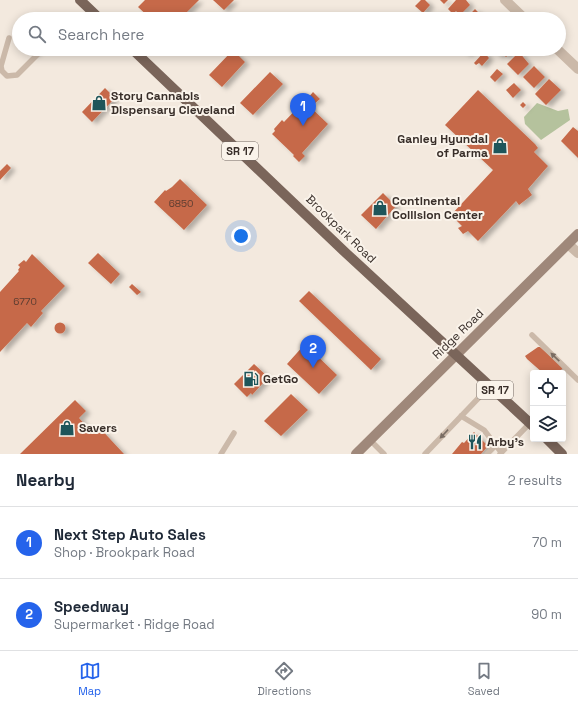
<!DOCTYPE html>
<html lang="en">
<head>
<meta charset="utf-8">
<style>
	body { margin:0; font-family:"Space Grotesk",sans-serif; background:#f6f6f7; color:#1f2937 }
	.controls { position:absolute; right:12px; bottom:12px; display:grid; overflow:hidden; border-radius:4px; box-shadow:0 2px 10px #0003 }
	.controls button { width:36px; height:36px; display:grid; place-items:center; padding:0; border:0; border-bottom:1px solid #e0e1e3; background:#fff; color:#1f2937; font:20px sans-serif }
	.you { position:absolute; left:241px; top:236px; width:14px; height:14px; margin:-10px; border:3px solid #fff; border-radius:50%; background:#1a73e8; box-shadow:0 0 0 6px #1a73e833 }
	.badge { display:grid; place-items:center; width:26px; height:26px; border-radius:50%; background:#2563eb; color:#fff; font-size:13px; font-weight:700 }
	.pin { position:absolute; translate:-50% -33px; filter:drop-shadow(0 1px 2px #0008) }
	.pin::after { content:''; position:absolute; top:21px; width:14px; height:12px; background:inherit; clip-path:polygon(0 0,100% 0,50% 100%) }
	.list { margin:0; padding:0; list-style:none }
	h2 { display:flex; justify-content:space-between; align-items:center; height:52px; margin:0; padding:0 16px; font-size:17px }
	h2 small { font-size:13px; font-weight:400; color:#747a83 }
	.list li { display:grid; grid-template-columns:26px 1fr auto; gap:12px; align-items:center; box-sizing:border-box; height:72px; padding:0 16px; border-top:1px solid #e0e1e3 }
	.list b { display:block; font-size:15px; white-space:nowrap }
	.list p { margin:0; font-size:13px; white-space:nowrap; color:#747a83 }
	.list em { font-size:13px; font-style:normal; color:#747a83 }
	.icon { flex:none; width:22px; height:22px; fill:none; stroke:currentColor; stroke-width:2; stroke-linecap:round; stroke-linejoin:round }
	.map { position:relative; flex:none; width:578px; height:454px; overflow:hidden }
	.search { position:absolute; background:#fff; box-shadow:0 2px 10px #0003; left:12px; right:12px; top:12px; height:44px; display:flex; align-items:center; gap:10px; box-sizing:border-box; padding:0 14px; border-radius:22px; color:#747a83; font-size:15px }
	.sheet { height:196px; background:#fff }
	nav { display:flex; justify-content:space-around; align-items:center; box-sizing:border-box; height:56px; border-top:1px solid #e0e1e3; background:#fff; font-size:11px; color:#747a83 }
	nav a { display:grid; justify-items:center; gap:2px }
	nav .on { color:#2563eb }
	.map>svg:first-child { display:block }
	.green { fill:#b5c29d }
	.building { fill:#c66948; filter:url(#shadow) }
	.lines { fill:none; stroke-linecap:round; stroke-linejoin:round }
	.lane { stroke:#cbb9a9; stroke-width:5.5 }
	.street { stroke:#cbb9a9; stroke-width:10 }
	.secondary { stroke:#9f887a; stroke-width:10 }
	.primary { stroke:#7a655a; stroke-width:10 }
	.oneway { fill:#7a6d63 }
	.labels { text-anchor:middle; stroke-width:4; stroke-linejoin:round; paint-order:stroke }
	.number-label { font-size:10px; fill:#5c3d31 }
	.shield { fill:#faf3ea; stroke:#726963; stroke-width:1 }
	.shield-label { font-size:11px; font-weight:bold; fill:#382e29 }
	.poi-label { font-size:12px; font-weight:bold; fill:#382e29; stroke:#faf3ea; text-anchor:start }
	.street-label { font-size:12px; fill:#382e29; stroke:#faf3ea }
</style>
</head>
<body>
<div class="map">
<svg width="578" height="454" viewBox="0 0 578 454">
	<defs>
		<filter id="shadow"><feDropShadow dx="4.5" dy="2.5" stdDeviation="2" flood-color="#0004"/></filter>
	</defs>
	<rect width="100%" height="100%" fill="#f3e9de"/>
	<!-- green -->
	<path class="green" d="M 537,103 L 558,111 L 568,109 L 570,120 L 541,140 L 525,124 L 524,117 Z"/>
	<!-- building -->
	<path class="building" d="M 145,0 L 199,0 L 180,19 L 151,19 L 138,7 Z
		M 213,0 L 234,0 L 224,10 Z
		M 421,0 L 425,0 L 430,5 L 423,13 L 415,6 Z
		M 440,0 L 448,0 L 444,4 Z
		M 456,0 L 466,0 L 470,5 L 460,15 L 456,11 L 453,14 L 448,9 Z
		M 475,9 L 485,19 L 465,19 Z
		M 438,12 L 446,19 L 431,19 Z
		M 27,49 L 39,49 L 33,55 Z
		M 462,49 L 473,49 L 467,54 Z
		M 497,49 L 514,49 L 506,57 L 502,53 L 499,56 L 494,51 Z
		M 233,50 L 245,62 L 222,87 L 209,75 Z
		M 484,52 L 489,58 L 482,66 L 479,63 L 476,65 L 474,63 Z
		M 519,52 L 529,64 L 518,75 L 507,64 Z
		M 534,66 L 545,77 L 534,88 L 523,77 Z
		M 497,69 L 503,74 L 495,82 L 490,77 Z
		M 270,72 L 283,84 L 253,115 L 240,103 Z
		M 549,79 L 561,90 L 546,105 L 535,94 Z
		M 514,83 L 521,90 L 513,98 L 506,90 Z
		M 105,88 L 115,98 L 92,122 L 82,112 Z
		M 478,90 L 535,144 L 538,148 L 534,152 L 548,166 L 528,189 L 532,195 L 519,205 L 516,201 L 478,241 L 468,231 L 463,234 L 458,228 L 462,226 L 451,215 L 493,170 L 445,125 Z
		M 313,92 L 320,99 L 314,104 L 308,98 Z
		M 304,101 L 328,124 L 302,153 L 305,156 L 299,162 L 293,156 L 294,155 L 272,134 L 275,131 L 274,129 L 282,120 L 284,122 Z
		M 523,102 L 526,105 L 523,108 L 520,105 Z
		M 573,127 L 578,131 L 578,158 L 561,141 Z
		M 7,164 L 11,168 L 0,180 L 0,171 Z
		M 180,179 L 207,205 L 184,230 L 154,202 L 165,190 L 166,191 L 172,187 Z
		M 383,193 L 396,206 L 376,229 L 361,215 Z
		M 98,253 L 120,274 L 111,284 L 88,263 Z
		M 32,254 L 65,286 L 41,311 L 43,313 L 31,327 L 27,323 L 0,352 L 0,292 L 19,271 L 18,270 L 20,267 L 18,265 L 24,260 L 26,262 Z
		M 132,284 L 141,292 L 137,295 L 129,287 Z
		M 309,291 L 381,359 L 371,370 L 299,301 Z
		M54.5 328a5.5 5.5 0 1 1 11 0a5.5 5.5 0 1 1-11 0Z
		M 305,344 L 337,375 L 319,394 L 287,364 Z
		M 538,347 L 540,347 L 563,368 L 558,373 L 543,373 L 527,359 L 525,356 Z
		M 254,364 L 267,376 L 263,381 L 264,382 L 252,395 L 251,393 L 247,397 L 234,384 Z
		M 291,394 L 308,410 L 281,436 L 264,421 Z
		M 75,400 L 86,411 L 79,418 L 91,431 L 97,425 L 124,454 L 20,454 Z
		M 474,432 L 488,446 L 481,454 L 452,454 L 462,442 L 464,443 Z"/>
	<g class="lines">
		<!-- lane -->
		<path class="lane" d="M 9,38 L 1,66 L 2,71 L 7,76 L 17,75 L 43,49
			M 532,335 L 578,380
			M 461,416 L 484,430 L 501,452
			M 371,441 L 384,454
			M 221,454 L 234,433
			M 425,454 L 490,386
			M 487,454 L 495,446
			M 500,454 L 530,423"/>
		<!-- street -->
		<path class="street" d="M 505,0 L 525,19
			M 557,49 L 578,69
			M 568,244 L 578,253"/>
		<!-- secondary -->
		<path class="secondary" d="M 356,454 L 578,234"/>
		<!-- primary -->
		<path class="primary" d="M 80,0 L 100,19
			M 132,49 L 347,254 L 533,426
			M 547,439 L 562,454"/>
	</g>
	<!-- one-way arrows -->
	<defs><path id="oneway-solid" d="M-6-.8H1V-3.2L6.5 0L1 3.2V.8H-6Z"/></defs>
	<g class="oneway">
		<use href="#oneway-solid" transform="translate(555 357) rotate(-136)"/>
		<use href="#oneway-solid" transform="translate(444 434) rotate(133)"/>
	</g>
	<!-- icons -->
	<defs>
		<g id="shop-bare" transform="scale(1.2)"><path d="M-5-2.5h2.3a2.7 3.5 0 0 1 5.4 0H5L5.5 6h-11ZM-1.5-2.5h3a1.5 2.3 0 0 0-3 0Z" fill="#1e555a" stroke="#faf3ea" stroke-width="2.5" paint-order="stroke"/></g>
		<g id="fuel-bare" transform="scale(1.2)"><path d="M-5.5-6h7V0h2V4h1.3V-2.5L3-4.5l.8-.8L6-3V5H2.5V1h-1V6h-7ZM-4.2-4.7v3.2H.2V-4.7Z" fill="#1e555a" stroke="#faf3ea" stroke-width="2.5" paint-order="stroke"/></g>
		<g id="restaurant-bare" transform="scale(1.2)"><path d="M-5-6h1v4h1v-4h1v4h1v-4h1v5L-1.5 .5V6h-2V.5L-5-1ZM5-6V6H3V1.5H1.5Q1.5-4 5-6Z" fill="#1e555a" stroke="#faf3ea" stroke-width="2.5" paint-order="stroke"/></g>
	</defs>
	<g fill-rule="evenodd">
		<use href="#shop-bare" x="99" y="103"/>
		<use href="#shop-bare" x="500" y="146"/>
		<use href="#shop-bare" x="380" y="208"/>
		<use href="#fuel-bare" x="251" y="379"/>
		<use href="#shop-bare" x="67" y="428"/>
		<use href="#restaurant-bare" x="475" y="442"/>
	</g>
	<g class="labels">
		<!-- number labels -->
		<g class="number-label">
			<text x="181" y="207">6850</text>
			<text x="25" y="305">6770</text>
		</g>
		<!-- shield labels -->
		<g class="shield">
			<rect x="222" y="142" width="36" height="18" rx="3"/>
			<rect x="477" y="381" width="36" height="18" rx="3"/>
		</g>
		<g class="shield-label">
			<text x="240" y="155">SR 17</text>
			<text x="495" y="394">SR 17</text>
		</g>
		<!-- poi labels -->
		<g class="poi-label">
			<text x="111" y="100">Story Cannabis<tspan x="111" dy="14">Dispensary Cleveland</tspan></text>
			<text x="488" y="143" text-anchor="end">Ganley Hyundai<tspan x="488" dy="14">of Parma</tspan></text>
			<text x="392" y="205">Continental<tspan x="392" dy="14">Collision Center</tspan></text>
			<text x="263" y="383">GetGo</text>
			<text x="79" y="432">Savers</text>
			<text x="487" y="446">Arby's</text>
		</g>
		<!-- street labels -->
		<g class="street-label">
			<text transform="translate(341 229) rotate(44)" y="4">Brookpark Road</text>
			<text transform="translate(458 334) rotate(-44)" y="4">Ridge Road</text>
		</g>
	</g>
</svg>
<div class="controls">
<button><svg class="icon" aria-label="locate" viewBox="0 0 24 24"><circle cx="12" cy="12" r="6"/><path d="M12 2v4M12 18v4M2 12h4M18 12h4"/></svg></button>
<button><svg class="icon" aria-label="layers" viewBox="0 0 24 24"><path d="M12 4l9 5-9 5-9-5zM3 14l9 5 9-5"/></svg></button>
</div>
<div class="you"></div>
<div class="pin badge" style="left:303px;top:126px">1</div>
<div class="pin badge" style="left:313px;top:368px">2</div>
<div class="search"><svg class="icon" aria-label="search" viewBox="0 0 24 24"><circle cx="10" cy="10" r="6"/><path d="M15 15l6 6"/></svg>Search here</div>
</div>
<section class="sheet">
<h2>Nearby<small>2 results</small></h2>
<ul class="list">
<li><span class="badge">1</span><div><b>Next Step Auto Sales</b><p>Shop · Brookpark Road</p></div><em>70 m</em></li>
<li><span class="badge">2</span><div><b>Speedway</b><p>Supermarket · Ridge Road</p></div><em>90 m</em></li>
</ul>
</section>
<nav>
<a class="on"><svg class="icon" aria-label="map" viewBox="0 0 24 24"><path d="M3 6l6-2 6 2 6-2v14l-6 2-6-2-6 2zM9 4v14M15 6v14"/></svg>Map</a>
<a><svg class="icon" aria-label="directions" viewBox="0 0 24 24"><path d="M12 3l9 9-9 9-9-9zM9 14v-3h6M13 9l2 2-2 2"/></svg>Directions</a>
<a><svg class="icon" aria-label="saved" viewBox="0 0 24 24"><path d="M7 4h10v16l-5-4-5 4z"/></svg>Saved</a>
</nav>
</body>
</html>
